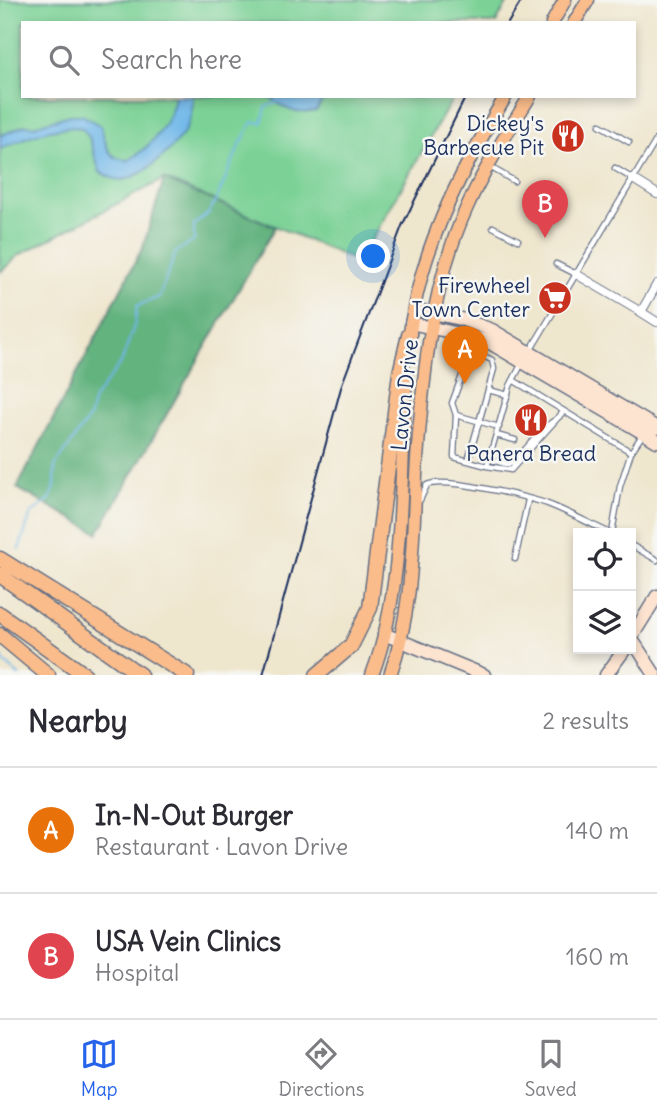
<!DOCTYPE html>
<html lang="en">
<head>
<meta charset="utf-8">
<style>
	body { margin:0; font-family:Delius,sans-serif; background:#f7f7f7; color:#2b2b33 }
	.controls { position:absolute; right:21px; bottom:21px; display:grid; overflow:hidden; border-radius:0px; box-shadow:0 4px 10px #0003 }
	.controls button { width:63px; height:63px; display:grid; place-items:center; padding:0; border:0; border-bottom:2px solid #e1e1e2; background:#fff; color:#2b2b33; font:35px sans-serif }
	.you { position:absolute; left:374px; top:257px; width:24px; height:24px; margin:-18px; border:5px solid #fff; border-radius:50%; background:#1a73e8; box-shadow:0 0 0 10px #1a73e833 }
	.badge { display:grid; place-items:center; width:46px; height:46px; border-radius:50%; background:#2563eb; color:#fff; font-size:23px; font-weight:700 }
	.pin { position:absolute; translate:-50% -58px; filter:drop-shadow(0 2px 4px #0008) }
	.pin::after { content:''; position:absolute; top:37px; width:24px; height:21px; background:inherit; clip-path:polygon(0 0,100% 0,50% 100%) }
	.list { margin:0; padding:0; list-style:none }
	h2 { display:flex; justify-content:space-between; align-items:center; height:91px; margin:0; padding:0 28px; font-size:30px }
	h2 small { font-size:23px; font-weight:400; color:#7c7c81 }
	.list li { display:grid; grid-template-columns:46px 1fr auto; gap:21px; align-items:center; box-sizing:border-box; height:126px; padding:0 28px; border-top:2px solid #e1e1e2 }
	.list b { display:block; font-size:26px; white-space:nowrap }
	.list p { margin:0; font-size:23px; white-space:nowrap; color:#7c7c81 }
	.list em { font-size:23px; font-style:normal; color:#7c7c81 }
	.icon { flex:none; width:38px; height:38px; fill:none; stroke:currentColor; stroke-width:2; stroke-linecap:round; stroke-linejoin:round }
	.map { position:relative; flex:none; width:657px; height:675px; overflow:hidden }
	.search { position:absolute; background:#fff; box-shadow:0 4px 10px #0003; left:21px; right:21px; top:21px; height:77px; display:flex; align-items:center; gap:18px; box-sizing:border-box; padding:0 24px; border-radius:0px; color:#7c7c81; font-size:26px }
	.sheet { height:343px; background:#fff }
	nav { display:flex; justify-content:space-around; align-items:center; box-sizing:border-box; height:98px; border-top:2px solid #e1e1e2; background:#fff; font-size:19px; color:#7c7c81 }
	nav a { display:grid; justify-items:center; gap:4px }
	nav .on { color:#2563eb }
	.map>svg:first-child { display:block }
	.green { fill:#7bd196; stroke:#4b807a; stroke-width:2 }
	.forest { fill:#64b37f; stroke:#40716e; stroke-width:2 }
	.water { fill:#71b8e9; stroke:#4674a4; stroke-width:2 }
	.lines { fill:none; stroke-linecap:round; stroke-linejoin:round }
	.stream { stroke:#71b8e9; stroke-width:2 }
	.lane-casing { stroke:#656f85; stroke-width:7 }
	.street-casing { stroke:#656f85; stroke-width:10 }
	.secondary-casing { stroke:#656f85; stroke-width:15 }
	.primary-casing { stroke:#656f85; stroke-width:15 }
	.highway-casing { stroke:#656f85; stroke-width:17 }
	.lane { stroke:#fff; stroke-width:4.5 }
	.street { stroke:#fff; stroke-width:8 }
	.secondary { stroke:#fde4d1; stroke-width:12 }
	.primary { stroke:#fabc8b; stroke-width:12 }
	.highway { stroke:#fabc8b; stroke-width:14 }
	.rail { stroke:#1b2f5e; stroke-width:2 }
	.labels { text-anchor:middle; stroke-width:5; stroke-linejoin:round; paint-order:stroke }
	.poi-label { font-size:21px; fill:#1b2f5e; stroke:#f6f6f2; text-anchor:end }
	.street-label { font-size:21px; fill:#1b2f5e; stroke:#f6f6f2 }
</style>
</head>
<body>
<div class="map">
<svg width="657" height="675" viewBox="0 0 657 675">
	<rect width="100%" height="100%" fill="#f6f6f2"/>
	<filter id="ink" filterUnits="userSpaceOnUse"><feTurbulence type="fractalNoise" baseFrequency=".0143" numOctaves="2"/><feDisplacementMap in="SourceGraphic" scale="14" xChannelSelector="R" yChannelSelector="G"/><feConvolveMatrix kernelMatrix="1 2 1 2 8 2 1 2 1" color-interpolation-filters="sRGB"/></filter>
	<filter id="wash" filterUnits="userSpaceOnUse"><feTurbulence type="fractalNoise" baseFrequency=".00686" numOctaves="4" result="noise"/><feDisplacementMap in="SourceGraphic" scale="28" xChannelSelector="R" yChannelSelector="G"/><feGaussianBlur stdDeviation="1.57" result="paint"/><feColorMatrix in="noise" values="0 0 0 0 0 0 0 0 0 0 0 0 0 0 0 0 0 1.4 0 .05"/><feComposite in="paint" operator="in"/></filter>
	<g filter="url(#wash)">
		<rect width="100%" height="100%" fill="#efe6ce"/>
		<!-- green -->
		<path class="green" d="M 0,0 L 509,0 L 496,23 L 23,23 L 23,96 L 454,96 L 359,262 L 164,179 L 19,255 L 0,272 Z"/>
		<!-- forest -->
		<path class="forest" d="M 164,179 L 275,227 L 98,533 L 17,488 L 143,247 Z"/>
		<!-- water -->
		<path class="water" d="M 175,96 L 193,96 C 193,108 190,124 183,134 C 172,149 145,175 126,179 C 116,182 108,176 100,172 L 89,137 L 82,128 C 55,124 24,138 0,149 L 0,136 L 25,125 L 33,126 L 70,115 L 82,115 L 101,126 C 105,143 107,161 129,160 C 152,146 171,123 175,96 Z
			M 269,96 L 325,96 L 316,111 C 296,115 285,110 269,96 Z"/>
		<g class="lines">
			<!-- stream -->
			<path class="stream" d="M 19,549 L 31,514 L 50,499 L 55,487 L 55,466 L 89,418 L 94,399 L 122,361 L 135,323 L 137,306 L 159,297 L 176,252 L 194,241 L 194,225 C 199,220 207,216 210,211 C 227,182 234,149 253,122 L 262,123 L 266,107 L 277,102
				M 0,653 L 5,663 L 19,675"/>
		</g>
	</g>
	<g filter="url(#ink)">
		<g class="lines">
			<!-- lane casing -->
			<g class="lane-casing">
				<path id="lane" d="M 600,125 L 629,142
					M 490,167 L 514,181
					M 615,168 L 633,179
					M 493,227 L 518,240
					M 556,264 L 576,274
					M 530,351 L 657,139
					M 513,380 L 631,452 L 643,434
					M 488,390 L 494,369 L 492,360 L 475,352 L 470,354 L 452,403 L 456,415 L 454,457 L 487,466 L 510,386 L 521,365
					M 456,415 L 499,427
					M 496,435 L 515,440
					M 489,459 L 506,464 L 513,463 L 545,427 L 559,417
					M 468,461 L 488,390 L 508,395
					M 487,466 L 511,470 L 564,411
					M 420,500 L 427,485 C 445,477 523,496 545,503 C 567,511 588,523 610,533
					M 612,533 L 620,486 L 631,452
					M 631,545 L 657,560
					M 515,559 L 528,500"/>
			</g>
			<!-- street casing -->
			<g class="street-casing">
				<path id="street" d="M 633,179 L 657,194
					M 576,274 L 641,312 L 657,284
					M 641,312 L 657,322"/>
			</g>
			<!-- secondary casing -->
			<g class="secondary-casing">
				<path id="secondary" d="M 414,309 L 461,319 L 492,330 L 657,428
					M 411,323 L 485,340 L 657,441
					M 384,634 L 484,675
					M 606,675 L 625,649
					M 655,675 L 631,638 L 657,596"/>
			</g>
			<!-- primary casing -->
			<g class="primary-casing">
				<path id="primary" d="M 552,23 L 565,0
					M 574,23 L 588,0
					M 409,342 C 417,254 461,170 506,96
					M 372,675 C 406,586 400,469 406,374
					M 390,675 C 415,605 412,533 417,460 C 423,375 431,286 467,207 C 484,169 508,132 530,96"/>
			</g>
			<!-- highway casing -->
			<g class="highway-casing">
				<path id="highway" d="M 0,559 L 187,675
					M 0,575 L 140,675
					M 0,614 L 85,675
					M 0,635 L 48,675
					M 317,675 L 351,646 L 370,608 L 400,373 L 409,335"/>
			</g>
			<!-- lane -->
			<use href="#lane" class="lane"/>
			<!-- street -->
			<use href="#street" class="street"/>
			<!-- secondary -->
			<use href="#secondary" class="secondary"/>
			<!-- primary -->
			<use href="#primary" class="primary"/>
			<!-- highway -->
			<use href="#highway" class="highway"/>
			<!-- rail -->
			<path class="rail" d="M 508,23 L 522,0
				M 263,675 L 342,384 L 402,226 L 466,96"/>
		</g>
	</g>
	<!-- icons -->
	<defs>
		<g id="restaurant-disc" transform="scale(1.75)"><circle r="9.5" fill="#c8321e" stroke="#f6f6f2"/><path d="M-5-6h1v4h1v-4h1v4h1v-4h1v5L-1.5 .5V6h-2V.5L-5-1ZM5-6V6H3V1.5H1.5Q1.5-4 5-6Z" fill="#fff"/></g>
		<g id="supermarket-disc" transform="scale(1.75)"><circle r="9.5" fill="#c8321e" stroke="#f6f6f2"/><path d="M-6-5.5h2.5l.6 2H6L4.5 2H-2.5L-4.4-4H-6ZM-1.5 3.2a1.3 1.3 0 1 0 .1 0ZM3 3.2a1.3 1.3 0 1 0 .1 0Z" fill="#fff"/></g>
	</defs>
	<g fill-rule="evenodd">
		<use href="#restaurant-disc" x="568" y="136"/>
		<use href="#supermarket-disc" x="555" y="298"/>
		<use href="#restaurant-disc" x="531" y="420"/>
	</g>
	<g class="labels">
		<!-- poi labels -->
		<g class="poi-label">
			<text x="544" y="131">Dickey's<tspan x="544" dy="24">Barbecue Pit</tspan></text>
			<text x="530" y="293">Firewheel<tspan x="530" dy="24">Town Center</tspan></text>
			<text x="531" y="461" text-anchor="middle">Panera Bread</text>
		</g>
		<!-- street labels -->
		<g class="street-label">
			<text transform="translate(405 395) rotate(-84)" y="7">Lavon Drive</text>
		</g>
	</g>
</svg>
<div class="controls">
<button><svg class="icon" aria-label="locate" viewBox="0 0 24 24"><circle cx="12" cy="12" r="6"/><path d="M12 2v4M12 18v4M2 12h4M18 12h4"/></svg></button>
<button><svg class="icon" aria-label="layers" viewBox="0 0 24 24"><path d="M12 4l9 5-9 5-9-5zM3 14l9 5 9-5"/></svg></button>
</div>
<div class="you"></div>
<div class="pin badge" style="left:465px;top:384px;background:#e8710a">A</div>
<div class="pin badge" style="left:545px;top:238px;background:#e0444e">B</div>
<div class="search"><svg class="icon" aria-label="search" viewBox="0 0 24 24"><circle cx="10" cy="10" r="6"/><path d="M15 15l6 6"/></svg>Search here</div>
</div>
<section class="sheet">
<h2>Nearby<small>2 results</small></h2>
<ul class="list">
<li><span class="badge" style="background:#e8710a">A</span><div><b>In-N-Out Burger</b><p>Restaurant · Lavon Drive</p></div><em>140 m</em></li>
<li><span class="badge" style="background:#e0444e">B</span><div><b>USA Vein Clinics</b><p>Hospital</p></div><em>160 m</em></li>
</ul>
</section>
<nav>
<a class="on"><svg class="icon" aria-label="map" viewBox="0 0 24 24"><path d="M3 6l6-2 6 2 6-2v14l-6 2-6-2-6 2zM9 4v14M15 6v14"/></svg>Map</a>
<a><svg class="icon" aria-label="directions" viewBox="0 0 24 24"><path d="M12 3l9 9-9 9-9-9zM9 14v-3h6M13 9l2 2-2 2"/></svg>Directions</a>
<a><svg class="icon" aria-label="saved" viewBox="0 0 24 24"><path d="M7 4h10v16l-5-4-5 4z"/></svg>Saved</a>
</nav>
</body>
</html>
